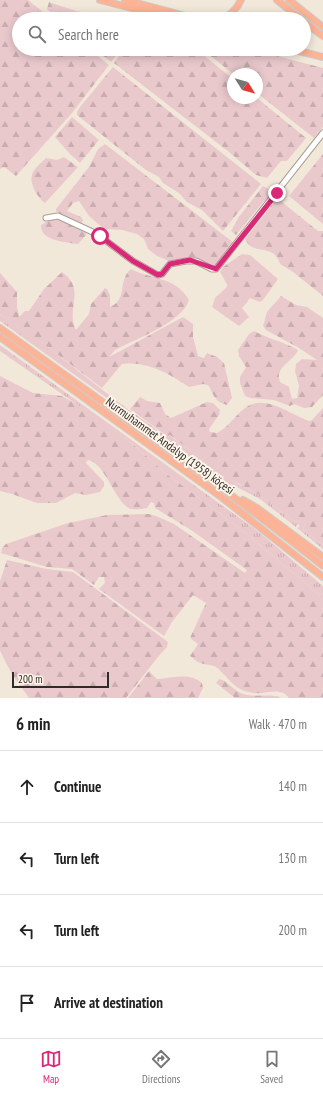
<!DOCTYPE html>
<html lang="en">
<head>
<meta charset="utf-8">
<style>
	body { margin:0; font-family:"PT Sans Narrow",sans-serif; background:#f6f6f6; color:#222 }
	.compass { position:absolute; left:227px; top:68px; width:36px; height:36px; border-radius:50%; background:#fff; box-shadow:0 2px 10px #0003; rotate:127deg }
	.scale { position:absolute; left:12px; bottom:10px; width:97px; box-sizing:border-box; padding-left:4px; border:2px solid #2f2b26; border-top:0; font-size:11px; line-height:14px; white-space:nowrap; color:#2f2b26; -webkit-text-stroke:3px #fef5eb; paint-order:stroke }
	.stop { position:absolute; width:12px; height:12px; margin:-9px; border:3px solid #db2777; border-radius:50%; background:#fff }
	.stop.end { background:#db2777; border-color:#fff; box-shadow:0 1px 4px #0008 }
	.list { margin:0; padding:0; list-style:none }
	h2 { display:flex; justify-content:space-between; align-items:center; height:52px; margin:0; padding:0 16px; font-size:17px }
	h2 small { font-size:13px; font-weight:400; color:#767676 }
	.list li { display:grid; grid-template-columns:26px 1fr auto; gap:12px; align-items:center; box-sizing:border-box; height:72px; padding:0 16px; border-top:1px solid #e0e0e0 }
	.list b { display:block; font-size:15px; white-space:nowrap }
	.list em { font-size:13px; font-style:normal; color:#767676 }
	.icon { flex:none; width:22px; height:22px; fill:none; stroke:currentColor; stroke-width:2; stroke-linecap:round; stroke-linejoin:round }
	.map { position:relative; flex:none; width:323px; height:698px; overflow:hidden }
	.search { position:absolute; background:#fff; box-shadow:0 2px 10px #0003; left:12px; right:12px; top:12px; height:44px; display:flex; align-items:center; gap:10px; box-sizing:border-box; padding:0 14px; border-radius:22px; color:#767676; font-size:15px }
	.sheet { height:340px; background:#fff }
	nav { display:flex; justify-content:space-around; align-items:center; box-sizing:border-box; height:56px; border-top:1px solid #e0e0e0; background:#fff; font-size:11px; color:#767676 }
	nav a { display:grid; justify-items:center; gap:2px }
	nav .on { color:#db2777 }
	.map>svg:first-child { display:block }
	.grass { fill:url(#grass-tufts) }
	.forest { fill:url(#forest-firs) }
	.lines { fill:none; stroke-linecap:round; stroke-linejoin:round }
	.minor-casing { stroke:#a89f92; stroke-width:7 }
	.major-casing { stroke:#cdcccb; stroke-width:8 }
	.minor { stroke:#fff; stroke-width:5 }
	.major { stroke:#fdb395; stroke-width:6 }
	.route { stroke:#db2777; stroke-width:5 }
	.labels { text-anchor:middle; stroke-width:4; stroke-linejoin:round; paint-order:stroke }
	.street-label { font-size:12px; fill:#2f2b26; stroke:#fef5eb }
</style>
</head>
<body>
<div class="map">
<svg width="323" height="698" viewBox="0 0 323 698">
	<defs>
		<pattern id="grass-tufts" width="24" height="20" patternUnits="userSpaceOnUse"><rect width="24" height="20" fill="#eac9cd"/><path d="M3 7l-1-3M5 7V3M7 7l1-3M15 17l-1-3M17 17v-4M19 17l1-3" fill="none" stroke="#c9adb0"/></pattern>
		<pattern id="forest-firs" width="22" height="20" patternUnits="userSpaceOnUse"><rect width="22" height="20" fill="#eac9cd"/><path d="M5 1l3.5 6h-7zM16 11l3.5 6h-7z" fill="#c9adb0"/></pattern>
	</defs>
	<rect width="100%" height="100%" fill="#f2e8da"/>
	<!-- grass -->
	<path class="grass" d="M 0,314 L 35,337 L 118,402 L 166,436 L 169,435 L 236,483 L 257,493 L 295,522 L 301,521 L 305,524 L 303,529 L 323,545 L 323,549 L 297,528 L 300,526 L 298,524 L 296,527 L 260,499 L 231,484 L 230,486 L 218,478 L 0,321 Z
		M 0,345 L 259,532 L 323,586 L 323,598 L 247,534 L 164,472 L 128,440 L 0,351 Z"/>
	<!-- forest -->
	<path class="forest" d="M 0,0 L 28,0 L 52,19 L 19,19 L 19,49 L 89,49 L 109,65 L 72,113 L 16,176 L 4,167 L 0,169 Z
		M 49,2 L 76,11 L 112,19 L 57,19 L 47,9 Z
		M 95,49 L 121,49 L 111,62 Z
		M 124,49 L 196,49 L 233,79 L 233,98 L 257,98 L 306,138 L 287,161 L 281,161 L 267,178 L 256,175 L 229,152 L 114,63 Z
		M 202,49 L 250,49 L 323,68 L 323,127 L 314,138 L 257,93 L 257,74 L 233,74 Z
		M 113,67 L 261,184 L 223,231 L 202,210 L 187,202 L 179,193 L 163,183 L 159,177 L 146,170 L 77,115 L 77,112 L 80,107 Z
		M 72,117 L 99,140 L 80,163 L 70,154 L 55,137 Z
		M 105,144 L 234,243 L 216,268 L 202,262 L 171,262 L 157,256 L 148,249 L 144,239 L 137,234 L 122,230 L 104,229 L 89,216 L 79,201 L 73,203 L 67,211 L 81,217 L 83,220 L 80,227 L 56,211 L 56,209 L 89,167 L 98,149 Z
		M 323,154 L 323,224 L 289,196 Z
		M 64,157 L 78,167 L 45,203 C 38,198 29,184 32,175 C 33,169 41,163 46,158 L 57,160 Z
		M 263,186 L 275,193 L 267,202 L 264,201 L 236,235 L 231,231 L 238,218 Z
		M 277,198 L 318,231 L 323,231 L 323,296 L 293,272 L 280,264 C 274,242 253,257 245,239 Z
		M 53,218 L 58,218 L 86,233 L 86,235 L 78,244 C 66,242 40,241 41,225 Z
		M 242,254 L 250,255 L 278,279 L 263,300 L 260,302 L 250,298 L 242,308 L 249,317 L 239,326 L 212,307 L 215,298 L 228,286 L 220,272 L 223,267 Z
		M 131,269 C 152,280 175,276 189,300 C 182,323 135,339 115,350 L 109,357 L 183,317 L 193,324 L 193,337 L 198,356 L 204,358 L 207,353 L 217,357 L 224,363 L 232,398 L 227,405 C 213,401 214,394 208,385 L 203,384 L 189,387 C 169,374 148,361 122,364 L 102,388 L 41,342 L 0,314 L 0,273 L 17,292 L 17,306 L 19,317 L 25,311 L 29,311 L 44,289 L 62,272 C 87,290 65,309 76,330 L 89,314 L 91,304 L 105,288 L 107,289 L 110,295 L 110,307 C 128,300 117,281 131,269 Z
		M 281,296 L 296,305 L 307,307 L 323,318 L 323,395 L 312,407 L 304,408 L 294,404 L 290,406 L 274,400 L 250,398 L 245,396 L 240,383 L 240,377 L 246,367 L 239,356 L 238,350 L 249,334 L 254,331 C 269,339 284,342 298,350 C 293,362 274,367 280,382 L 289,387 L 292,399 L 297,398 L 299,386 L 295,371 L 296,364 L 302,359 L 317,360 L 299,348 L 266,330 L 263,326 L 267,312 Z
		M 0,376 L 33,393 L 62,396 L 82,407 L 128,440 L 164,472 L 247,534 L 323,598 L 323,698 L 289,698 C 280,686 266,695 254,693 C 232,690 230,678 216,667 C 211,664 205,665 200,663 C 197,662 193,658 190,656 L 198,644 L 190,638 L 206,603 L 193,595 L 172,622 L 164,636 L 99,589 L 105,583 L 104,577 L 99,577 L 94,585 L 72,569 L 47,567 L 1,553 L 2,548 L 6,544 L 68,523 L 107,515 L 149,514 L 156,516 L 174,524 L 245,573 L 247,570 L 191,530 L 155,508 L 154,503 L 151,502 L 147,508 C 142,509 136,510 131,509 C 115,504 106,463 88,460 L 86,463 L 104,482 L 104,486 L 100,492 L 86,495 L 75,493 L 56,503 L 37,503 L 12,494 L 0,491 Z
		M 140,397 L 147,401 L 160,403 L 165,414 L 171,418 L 207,402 L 213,403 L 220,410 L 219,415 L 209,429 L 210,432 L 217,433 C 228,428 235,415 245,408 C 264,393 291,415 309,421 L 312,420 L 323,408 L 323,545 L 303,529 L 305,524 L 301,521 L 295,522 L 257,493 L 227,478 L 170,435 L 167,436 L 130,409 Z
		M 7,560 L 47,569 L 73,572 L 168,642 L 167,647 L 158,657 L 126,698 L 29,698 L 13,676 L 0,651 L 0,581 Z
		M 149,671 L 157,679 C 173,678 189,672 202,683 L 203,688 L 198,698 L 128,698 Z
		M 219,679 C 227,680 234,691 243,694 C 254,698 273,693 281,698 L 235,698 L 216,683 Z"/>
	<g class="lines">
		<!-- minor casing -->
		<g class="minor-casing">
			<path id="minor" d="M 46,218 L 58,216 L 97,234 L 133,261 L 158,275 L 162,274 L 170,264 L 186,261 L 196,261 L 212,269 L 216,269 L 323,133"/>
		</g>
		<!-- major casing -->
		<g class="major-casing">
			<path id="major" d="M 100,0 L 174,19
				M 125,0 L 197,19
				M 277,0 L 301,19
				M 289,0 L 323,27
				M 223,19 C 232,14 237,9 241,0
				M 304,22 L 323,36
				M 291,49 L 323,57
				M 0,328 C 108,407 218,482 323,566
				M 0,337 L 220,496 L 323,577
				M 243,500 L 257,508 L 323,557"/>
		</g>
		<!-- minor -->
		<use href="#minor" class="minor"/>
		<!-- major -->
		<use href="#major" class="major"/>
	</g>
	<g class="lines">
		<!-- route -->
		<path class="route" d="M 100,236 L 133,261 L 158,275 L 162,274 L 170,264 L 190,260 L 216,269 L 277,193"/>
	</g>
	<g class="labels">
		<!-- street labels -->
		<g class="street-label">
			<text transform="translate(170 446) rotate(36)" y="4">Nurmuhammet Andalyp (1958) köçesi</text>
		</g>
	</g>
</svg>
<svg class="compass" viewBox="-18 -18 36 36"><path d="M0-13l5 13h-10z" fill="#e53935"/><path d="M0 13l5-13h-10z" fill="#767676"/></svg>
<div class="scale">200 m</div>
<div class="stop" style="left:100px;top:236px"></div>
<div class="stop end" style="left:277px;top:193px"></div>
<div class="search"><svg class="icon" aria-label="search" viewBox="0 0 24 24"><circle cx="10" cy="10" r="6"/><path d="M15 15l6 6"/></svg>Search here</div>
</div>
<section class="sheet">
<h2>6 min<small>Walk · 470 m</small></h2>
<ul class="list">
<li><svg class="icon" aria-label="ahead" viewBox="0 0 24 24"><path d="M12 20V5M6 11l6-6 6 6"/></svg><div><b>Continue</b></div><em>140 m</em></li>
<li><svg class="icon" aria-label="left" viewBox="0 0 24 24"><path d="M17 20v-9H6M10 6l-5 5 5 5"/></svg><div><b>Turn left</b></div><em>130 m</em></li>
<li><svg class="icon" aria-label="left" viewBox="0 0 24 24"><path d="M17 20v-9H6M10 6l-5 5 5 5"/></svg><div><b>Turn left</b></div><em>200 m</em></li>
<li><svg class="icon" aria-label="arrive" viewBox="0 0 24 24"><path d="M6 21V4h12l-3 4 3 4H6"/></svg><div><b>Arrive at destination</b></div></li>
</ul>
</section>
<nav>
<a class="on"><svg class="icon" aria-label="map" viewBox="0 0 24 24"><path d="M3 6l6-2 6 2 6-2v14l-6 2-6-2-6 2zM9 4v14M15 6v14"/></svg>Map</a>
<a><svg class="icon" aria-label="directions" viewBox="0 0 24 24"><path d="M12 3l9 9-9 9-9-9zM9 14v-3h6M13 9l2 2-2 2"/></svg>Directions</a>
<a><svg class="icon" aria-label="saved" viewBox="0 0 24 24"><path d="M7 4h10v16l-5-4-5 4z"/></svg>Saved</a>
</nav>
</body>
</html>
